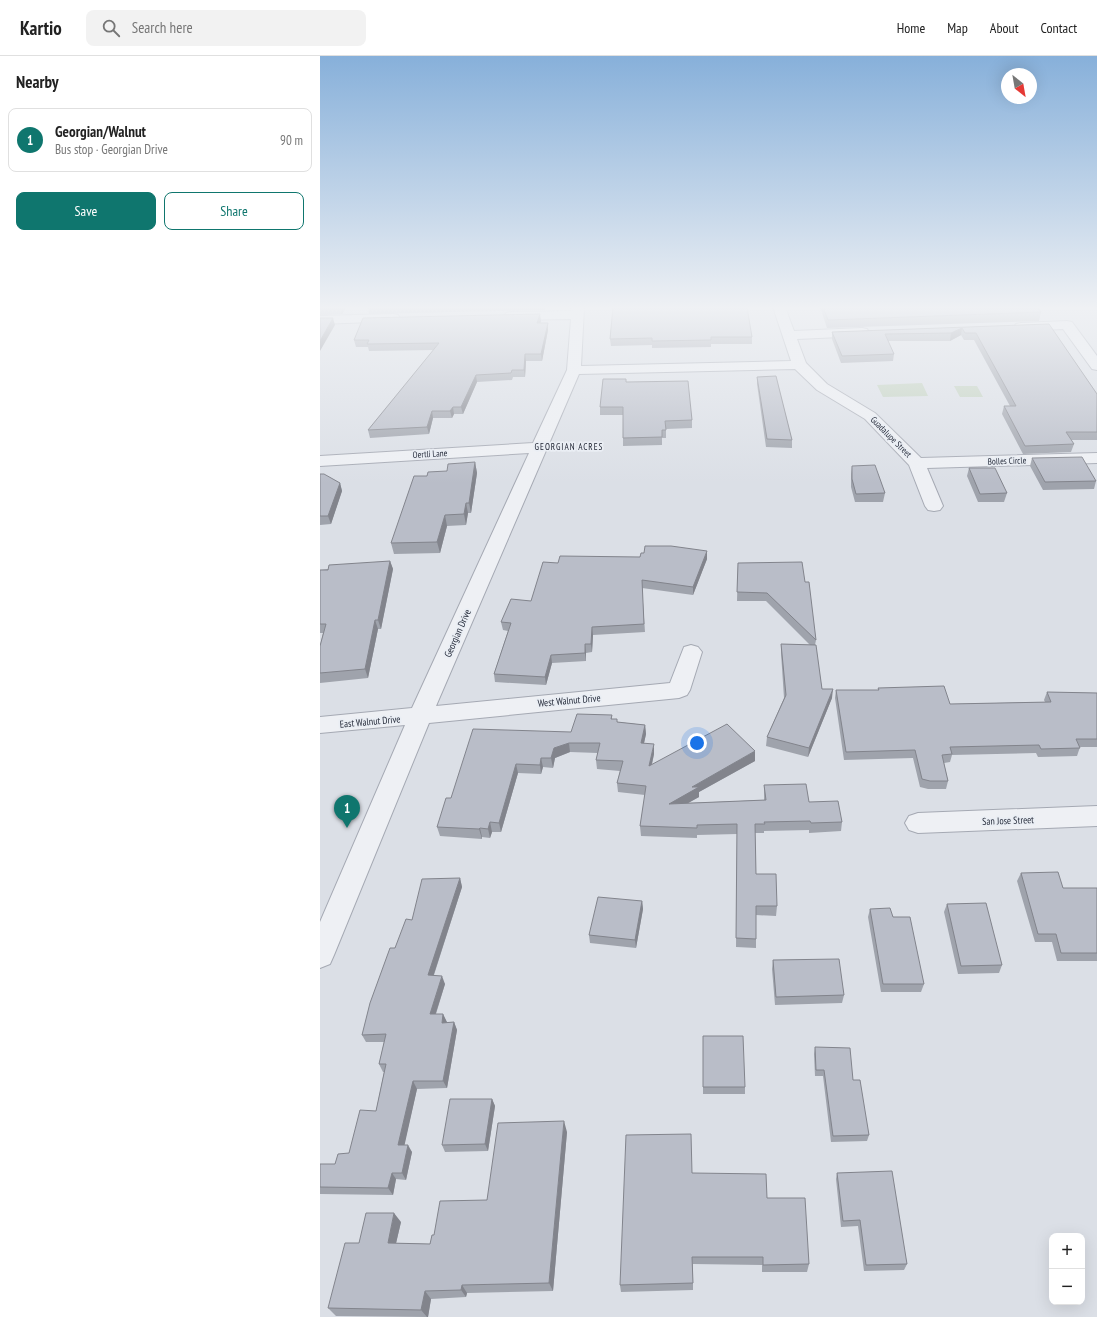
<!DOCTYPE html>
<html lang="en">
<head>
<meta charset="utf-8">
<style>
	body { margin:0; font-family:"PT Sans Narrow",sans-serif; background:#f2f2f2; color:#222 }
	.controls { position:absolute; right:12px; bottom:12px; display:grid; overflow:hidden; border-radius:8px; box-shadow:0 4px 16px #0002 }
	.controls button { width:36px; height:36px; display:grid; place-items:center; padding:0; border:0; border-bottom:1px solid #e0e0e0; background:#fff; color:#222; font:20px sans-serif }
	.compass { position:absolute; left:681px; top:12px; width:36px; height:36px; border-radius:50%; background:#fff; box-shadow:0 4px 16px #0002; rotate:149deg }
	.you { position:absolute; left:377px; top:687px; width:14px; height:14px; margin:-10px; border:3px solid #fff; border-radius:50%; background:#1a73e8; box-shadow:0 0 0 6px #1a73e833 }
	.badge { display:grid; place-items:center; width:26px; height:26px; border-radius:50%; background:#0f766e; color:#fff; font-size:13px; font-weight:700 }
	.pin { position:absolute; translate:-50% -33px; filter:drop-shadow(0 1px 2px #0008) }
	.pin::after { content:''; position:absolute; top:21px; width:14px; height:12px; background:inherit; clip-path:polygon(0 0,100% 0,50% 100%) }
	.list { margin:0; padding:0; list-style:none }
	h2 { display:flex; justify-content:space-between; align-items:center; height:52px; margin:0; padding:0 16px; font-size:17px }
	h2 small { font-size:13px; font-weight:400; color:#767676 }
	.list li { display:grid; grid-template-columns:26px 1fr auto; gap:12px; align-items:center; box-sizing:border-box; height:64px; margin:0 8px 8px; padding:0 8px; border:1px solid #e0e0e0; border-radius:8px }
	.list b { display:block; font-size:15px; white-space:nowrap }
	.list p { margin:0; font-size:13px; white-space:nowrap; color:#767676 }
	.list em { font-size:13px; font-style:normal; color:#767676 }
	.actions { display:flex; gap:8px; padding:12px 16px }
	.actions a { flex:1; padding:9px 0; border:1px solid #0f766e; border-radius:8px; text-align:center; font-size:14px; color:#0f766e }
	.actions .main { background:#0f766e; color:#fff }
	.icon { flex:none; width:22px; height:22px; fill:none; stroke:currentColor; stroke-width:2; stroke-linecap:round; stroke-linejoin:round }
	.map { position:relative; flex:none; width:777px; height:1261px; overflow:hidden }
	header { display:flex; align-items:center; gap:24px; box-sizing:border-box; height:56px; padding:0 20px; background:#fff; border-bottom:1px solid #e0e0e0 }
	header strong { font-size:19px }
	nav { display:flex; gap:22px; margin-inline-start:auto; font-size:14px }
	.search { width:280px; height:36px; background:#f2f2f2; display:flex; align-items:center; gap:10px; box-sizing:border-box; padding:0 14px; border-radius:8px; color:#767676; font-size:15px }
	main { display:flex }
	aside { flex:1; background:#fff }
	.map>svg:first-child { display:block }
	.green { fill:#c0d0bc }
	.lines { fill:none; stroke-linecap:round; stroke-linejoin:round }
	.minor-casing { stroke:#a5a9b3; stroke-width:2 }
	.minor { fill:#eef0f4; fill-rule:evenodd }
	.wall { fill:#9fa3ac }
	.shaded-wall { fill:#82848c }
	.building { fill:#b9bdc8; stroke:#82848c }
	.labels { text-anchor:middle; stroke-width:3.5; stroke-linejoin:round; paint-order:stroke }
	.far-street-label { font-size:9px; fill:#262c3b; stroke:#eaeef4 }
	.far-neighbourhood-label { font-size:9px; letter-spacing:1px; fill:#181d2c; stroke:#eaeef4 }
	.street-label { font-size:10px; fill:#262c3b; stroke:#eaeef4 }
</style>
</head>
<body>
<header>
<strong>Kartio</strong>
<div class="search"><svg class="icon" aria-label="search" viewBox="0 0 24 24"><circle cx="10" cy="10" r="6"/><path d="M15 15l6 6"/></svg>Search here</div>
<nav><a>Home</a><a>Map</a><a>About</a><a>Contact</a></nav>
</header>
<main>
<aside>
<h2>Nearby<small></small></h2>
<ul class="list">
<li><span class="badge">1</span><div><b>Georgian/Walnut</b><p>Bus stop · Georgian Drive</p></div><em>90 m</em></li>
</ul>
<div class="actions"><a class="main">Save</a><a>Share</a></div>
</aside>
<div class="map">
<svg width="777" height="1261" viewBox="0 0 777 1261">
	<rect width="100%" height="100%" fill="#dbdfe6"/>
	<!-- green -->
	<path class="green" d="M 602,327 L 608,340 L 563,341 L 557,329 Z
		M 634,330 L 657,330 L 663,341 L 640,341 Z"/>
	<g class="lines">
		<!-- minor casing -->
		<g class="minor-casing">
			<path id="minor" d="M 252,251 L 264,251 L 261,310 L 471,305 L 453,251 L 465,251 L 474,275 L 542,272 L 547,273 L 549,276 L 547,279 L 542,280 L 477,283 L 486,307 L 507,328 L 555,357 L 601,402 L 777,397 L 777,407 L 607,412 L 623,450 L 620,454 L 614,455 L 608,454 L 605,450 L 589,409 L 545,363 L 497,334 L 475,313 L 259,318 L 116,650 L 350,627 L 364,591 L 371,589 L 378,591 L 382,596 L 370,634 L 367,639 L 359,642 L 109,667 L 14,899 L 10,908 L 0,912 L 0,866 L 85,669 L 0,677 L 0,661 L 92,652 L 209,397 L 0,410 L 0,400 L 213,387 L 247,314 L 251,263 L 191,264 L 186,263 L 185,260 L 186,257 L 191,256 L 251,255 Z
				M 73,258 L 78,259 L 80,262 L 78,265 L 0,268 L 0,260 Z
				M 747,265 L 752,266 L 777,300 L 777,314 L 772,313 L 743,273 L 701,275 L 696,274 L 694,271 L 696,268 L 701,267 Z
				M 777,750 L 777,770 L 598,777 L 589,774 L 585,767 L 589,760 L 598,757 Z"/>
		</g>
		<!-- minor -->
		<use href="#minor" class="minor"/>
	</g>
	<!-- wall -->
	<path class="wall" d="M 0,251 L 26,251 L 22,258 L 0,259 Z
		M 48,251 L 226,251 L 225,254 L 49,258 Z
		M 293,251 L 432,281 L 432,288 L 391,288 L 391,291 L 332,292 L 332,289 L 291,290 L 290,283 Z
		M 500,251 L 753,251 L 718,252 L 721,256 L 719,265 L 507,272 Z
		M 221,265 L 220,267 L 228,274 L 222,305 L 206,305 L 205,321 L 193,321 L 192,324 L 157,326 L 143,358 L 134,358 L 132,362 L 113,362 L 109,378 L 50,382 L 48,374 L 114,294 L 49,295 L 48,291 L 36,291 L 34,284 Z
		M 729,268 L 777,338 L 777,384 L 751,384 L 754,388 L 751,396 L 703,398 L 682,358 L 684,350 L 690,350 L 654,284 L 644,284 L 641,279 L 630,285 L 568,285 L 574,298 L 573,305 L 521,307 L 512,283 L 512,276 Z
		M 437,321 L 472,384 L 472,392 L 446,391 L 437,328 Z
		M 306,326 L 372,364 L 372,372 L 346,373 L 346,382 L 342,382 L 342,389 L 303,390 L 303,359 L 280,359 L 280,351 Z
		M 712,402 L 776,425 L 774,433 L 723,434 L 710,410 Z
		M 155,406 L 157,417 L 151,457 L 148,457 L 146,469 L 127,470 L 120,497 L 74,498 L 71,487 L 127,415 Z
		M 532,410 L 565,437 L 563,446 L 535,446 L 531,431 L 531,418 Z
		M 649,412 L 687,437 L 684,446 L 658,446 L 647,420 Z
		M 0,418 L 20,427 L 22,435 L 11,468 L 0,469 Z
		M 324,497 L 387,503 L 373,539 L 322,532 L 325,576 L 273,579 L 272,596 L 266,597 L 266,605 L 232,607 L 226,629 L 175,626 L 174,618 L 188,575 L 183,574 L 181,566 L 211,545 L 238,507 L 320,501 Z
		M 70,505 L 73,513 L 61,573 L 58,573 L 48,622 L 0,627 L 0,590 L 3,577 L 0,577 L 0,514 Z
		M 418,507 L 485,526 L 496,584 L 495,589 L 502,633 L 512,642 L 488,701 L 446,690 L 447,681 L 464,642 L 461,597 L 461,588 L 490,589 L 446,545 L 417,545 Z
		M 558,632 L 630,648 L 725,646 L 724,644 L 727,636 L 777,637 L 777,691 L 760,691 L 757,700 L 718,701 L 716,697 L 632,699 L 630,706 L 624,707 L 628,725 L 626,733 L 608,733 L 600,731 L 593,702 L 524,704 L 515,642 L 516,634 L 558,634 Z
		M 292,659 L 292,663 L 298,666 L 325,669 L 326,678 L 324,687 L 334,698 L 332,709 L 435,705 L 379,736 L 379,741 L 367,747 L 444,744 L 444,729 L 489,746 L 522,766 L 521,775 L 489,777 L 489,774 L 444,775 L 444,777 L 435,777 L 436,818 L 457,850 L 456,860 L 436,859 L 436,892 L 416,891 L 417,778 L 377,779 L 377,782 L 321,780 L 320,770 L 325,739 L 298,736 L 297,727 L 300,715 L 277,713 L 276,704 L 278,697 L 250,696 L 235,702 L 233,712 L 223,711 L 221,718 L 198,717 L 181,776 L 172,776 L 170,782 L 162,781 L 162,783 L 120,780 L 117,771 L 131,742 L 251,676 Z
		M 701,817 L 743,832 L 777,832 L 777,905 L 737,905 L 732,886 L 715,886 L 697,825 Z
		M 140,822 L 142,831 L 114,919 L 125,928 L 116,958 L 123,958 L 127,967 L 134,966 L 137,974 L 127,1032 L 97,1033 L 84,1089 L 92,1096 L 86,1124 L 76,1123 L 73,1139 L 0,1138 L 0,1108 L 15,1108 L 29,1097 L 56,1055 L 64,1016 L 63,1016 L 59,1008 L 64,986 L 46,986 L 42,979 L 75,892 L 92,864 Z
		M 322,845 L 323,853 L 316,892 L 270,887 L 269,879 Z
		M 627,848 L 682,909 L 679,917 L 638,918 L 624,856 Z
		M 550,853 L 573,861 L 604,928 L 601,936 L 561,936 L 548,861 Z
		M 453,904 L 524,939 L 522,947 L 455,949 L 452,913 Z
		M 383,980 L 425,1031 L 425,1038 L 383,1038 Z
		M 495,991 L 533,1024 L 549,1079 L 547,1085 L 511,1086 L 503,1020 L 495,1020 L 494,998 Z
		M 172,1043 L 175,1050 L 168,1095 L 125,1096 L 122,1089 Z
		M 247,1076 L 233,1235 L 147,1237 L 146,1241 L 111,1243 L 108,1261 L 16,1260 L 8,1252 L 39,1187 L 81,1166 L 76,1187 L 110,1188 L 114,1179 L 167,1144 Z
		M 372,1117 L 447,1142 L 489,1208 L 487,1216 L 442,1216 L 442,1209 L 373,1208 L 373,1234 L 301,1236 L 300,1229 Z
		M 517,1117 L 587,1208 L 584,1214 L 544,1215 L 538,1170 L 521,1171 L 516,1123 Z"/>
	<!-- shaded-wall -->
	<path class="shaded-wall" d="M 20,251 L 26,251 L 22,258 Z
		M 220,258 L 221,265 L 218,274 L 217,267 Z
		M 13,262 L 15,269 L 0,295 L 0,285 Z
		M 228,267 L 228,274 L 222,305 L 221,298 Z
		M 642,272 L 641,279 L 630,285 L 631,277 Z
		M 205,298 L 206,305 L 205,321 L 204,314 Z
		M 156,319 L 157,326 L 143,358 L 141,351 Z
		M 133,351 L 134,358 L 132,362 L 130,355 Z
		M 112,355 L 113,362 L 109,378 L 107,371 Z
		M 155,406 L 157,417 L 151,457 L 149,447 Z
		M 20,427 L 22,435 L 11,468 L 8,460 Z
		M 146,447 L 148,457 L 146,469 L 144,458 Z
		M 125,459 L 127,470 L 120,497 L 117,486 Z
		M 387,495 L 387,503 L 373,539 L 373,531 Z
		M 70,505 L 73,513 L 61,573 L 58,564 Z
		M 55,564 L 58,573 L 48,622 L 45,613 Z
		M 272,571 L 273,579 L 272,596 L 271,588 Z
		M 265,588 L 266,597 L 266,605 L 265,597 Z
		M 231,599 L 232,607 L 226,629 L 225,621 Z
		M 513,633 L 512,642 L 488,701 L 489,692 Z
		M 325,669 L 326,678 L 322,696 L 321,687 Z
		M 249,687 L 250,696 L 235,702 L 233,712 L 231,702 L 234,692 Z
		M 334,688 L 334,698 L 329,720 L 329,710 Z
		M 435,695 L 435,705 L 379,736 L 379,741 L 349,758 L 349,748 L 372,731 Z
		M 221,702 L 223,711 L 221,718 L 220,709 Z
		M 196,708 L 198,717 L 181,776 L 179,767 Z
		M 170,766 L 172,776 L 170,782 L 168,773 Z
		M 160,772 L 162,781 L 162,783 L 159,773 Z
		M 140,822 L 142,831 L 111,927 L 108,919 Z
		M 322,845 L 323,853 L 316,892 L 315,884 Z
		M 122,920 L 125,928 L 113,966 L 110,958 Z
		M 123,958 L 127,966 L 125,975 L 122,967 Z
		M 134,966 L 137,974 L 127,1032 L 123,1025 Z
		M 93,1025 L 97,1033 L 83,1096 L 78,1089 Z
		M 172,1043 L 175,1050 L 168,1095 L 165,1088 Z
		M 244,1065 L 247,1076 L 233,1235 L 229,1227 Z
		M 88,1089 L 92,1096 L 86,1124 L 82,1117 Z
		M 72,1117 L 76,1123 L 73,1139 L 68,1132 Z
		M 74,1157 L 81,1166 L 74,1196 L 68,1187 Z
		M 142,1229 L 147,1237 L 146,1241 L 141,1234 Z
		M 105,1235 L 111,1243 L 108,1261 L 107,1261 L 101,1254 Z"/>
	<!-- building -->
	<path class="building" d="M 0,251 L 20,251 L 0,252 Z
		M 293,251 L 427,251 L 432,281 L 391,281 L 391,284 L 332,285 L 332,282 L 290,283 Z
		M 503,251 L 717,251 L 721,256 L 508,264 Z
		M 220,258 L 217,267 L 228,267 L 221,298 L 205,298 L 204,314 L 192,314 L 191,317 L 156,319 L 141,351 L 133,351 L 130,355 L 112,355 L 107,371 L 48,374 L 119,287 L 47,288 L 49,284 L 34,284 L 43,262 Z
		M 0,262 L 13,262 L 0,285 Z
		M 729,268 L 777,338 L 777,376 L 746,376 L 754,388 L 705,390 L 684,350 L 696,350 L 656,277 L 645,277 L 642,272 L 631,277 L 565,278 L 574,298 L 522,300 L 512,276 Z
		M 456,320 L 472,384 L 447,383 L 437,321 Z
		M 283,323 L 306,323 L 306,326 L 368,325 L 372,364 L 345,365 L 346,374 L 342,374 L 342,381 L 303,382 L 303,351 L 280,351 Z
		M 762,401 L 776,425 L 725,426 L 712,402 Z
		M 155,406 L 149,447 L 146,447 L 144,458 L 125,459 L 117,486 L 71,487 L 94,420 L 107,420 L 108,416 L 127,415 L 128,408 Z
		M 555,409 L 565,437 L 536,438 L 532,423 L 532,410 Z
		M 649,412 L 675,412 L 687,437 L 660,438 Z
		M 0,418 L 4,418 L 20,427 L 8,460 L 0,460 Z
		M 325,490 L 351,490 L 387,495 L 373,531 L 322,524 L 324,568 L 272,571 L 271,588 L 265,588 L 265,597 L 231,599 L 225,621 L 174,618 L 191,567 L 181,566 L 191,543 L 211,545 L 223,506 L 238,507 L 240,500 L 320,501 L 321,497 L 324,497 Z
		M 70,505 L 58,564 L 55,564 L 45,613 L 0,617 L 0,590 L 6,568 L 0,568 L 0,514 L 8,514 L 9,509 Z
		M 482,506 L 485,526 L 489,526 L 496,584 L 447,537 L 417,536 L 418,507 Z
		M 461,588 L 496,589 L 502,633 L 513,633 L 489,692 L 447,681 L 466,639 Z
		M 624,630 L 630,648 L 731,646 L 727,636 L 777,637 L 777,683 L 756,683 L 760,692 L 721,693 L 719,689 L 630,691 L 632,698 L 622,699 L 628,725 L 610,725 L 602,723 L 595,694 L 526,696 L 516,634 L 559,634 L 558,632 Z
		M 257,658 L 292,659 L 291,663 L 297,663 L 297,666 L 325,669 L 321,687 L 334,688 L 329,710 L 407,668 L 435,695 L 372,731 L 379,731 L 349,748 L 446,744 L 444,729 L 486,728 L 489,746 L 518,745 L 522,766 L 491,767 L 490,765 L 444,766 L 445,768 L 435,768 L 436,818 L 456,818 L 457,850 L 436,850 L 436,883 L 416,882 L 417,768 L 377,769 L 377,772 L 320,770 L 326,730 L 297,727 L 303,705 L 276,704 L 280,687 L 249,687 L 234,692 L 231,702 L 221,702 L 220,709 L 196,708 L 179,767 L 170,766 L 168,773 L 160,772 L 159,773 L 117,771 L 126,742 L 131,742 L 153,673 L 251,676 Z
		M 738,816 L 743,832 L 777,832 L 777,897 L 741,897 L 736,878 L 718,878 L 701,817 Z
		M 140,822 L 108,919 L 122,920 L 110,958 L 123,958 L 122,967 L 134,966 L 123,1025 L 93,1025 L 78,1089 L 88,1089 L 82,1117 L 72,1117 L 68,1132 L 0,1131 L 0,1108 L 15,1108 L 18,1098 L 29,1097 L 40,1054 L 56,1055 L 66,1008 L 59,1008 L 66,978 L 42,979 L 50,947 L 70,892 L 75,892 L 86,863 L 92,864 L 102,823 Z
		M 278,841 L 322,845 L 315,884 L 269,879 Z
		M 666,847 L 682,909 L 641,910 L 627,848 Z
		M 570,852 L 573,861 L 590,861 L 604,928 L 563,928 L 550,853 Z
		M 519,903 L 524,939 L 456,941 L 453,904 Z
		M 383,980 L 423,980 L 425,1031 L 383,1031 Z
		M 495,991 L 530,992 L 533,1024 L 540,1024 L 549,1079 L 513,1080 L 504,1014 L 496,1014 Z
		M 130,1043 L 172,1043 L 165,1088 L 122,1089 Z
		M 244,1065 L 229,1227 L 142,1229 L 141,1234 L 105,1235 L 101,1254 L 8,1252 L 25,1187 L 39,1187 L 46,1157 L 74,1157 L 68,1187 L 110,1188 L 112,1179 L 114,1179 L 120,1145 L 167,1144 L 178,1067 Z
		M 371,1078 L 372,1117 L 446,1118 L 447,1142 L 485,1142 L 489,1208 L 443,1209 L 443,1201 L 372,1201 L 373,1227 L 300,1229 L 306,1079 Z
		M 572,1115 L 587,1208 L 546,1209 L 540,1164 L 523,1165 L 517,1117 Z"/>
	<!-- sky -->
	<linearGradient id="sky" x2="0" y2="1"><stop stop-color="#87b0da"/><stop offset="0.59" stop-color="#eff1f4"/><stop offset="1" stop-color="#eff1f4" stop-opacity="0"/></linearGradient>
	<rect width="777" height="427" fill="url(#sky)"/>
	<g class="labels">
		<!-- far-street labels -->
		<g class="far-street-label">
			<text transform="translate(571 381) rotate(45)" y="3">Guadalupe Street</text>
			<text transform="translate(110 398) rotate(-3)" y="3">Oertli Lane</text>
			<text transform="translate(687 405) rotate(-2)" y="3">Bolles Circle</text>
		</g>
		<!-- far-neighbourhood labels -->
		<g class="far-neighbourhood-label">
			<text x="249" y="394">GEORGIAN ACRES</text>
		</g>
		<!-- street labels -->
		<g class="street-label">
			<text transform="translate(137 577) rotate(-66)" y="4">Georgian Drive</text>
			<text transform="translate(249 644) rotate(-5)" y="4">West Walnut Drive</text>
			<text transform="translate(50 665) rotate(-5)" y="4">East Walnut Drive</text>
			<text transform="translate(688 764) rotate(-2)" y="4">San Jose Street</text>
		</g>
	</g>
</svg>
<div class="controls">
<button>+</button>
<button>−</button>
</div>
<svg class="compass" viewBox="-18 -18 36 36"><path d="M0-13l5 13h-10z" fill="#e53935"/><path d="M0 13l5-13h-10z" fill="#767676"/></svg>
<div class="you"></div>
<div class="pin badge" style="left:27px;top:772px">1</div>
</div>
</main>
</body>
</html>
